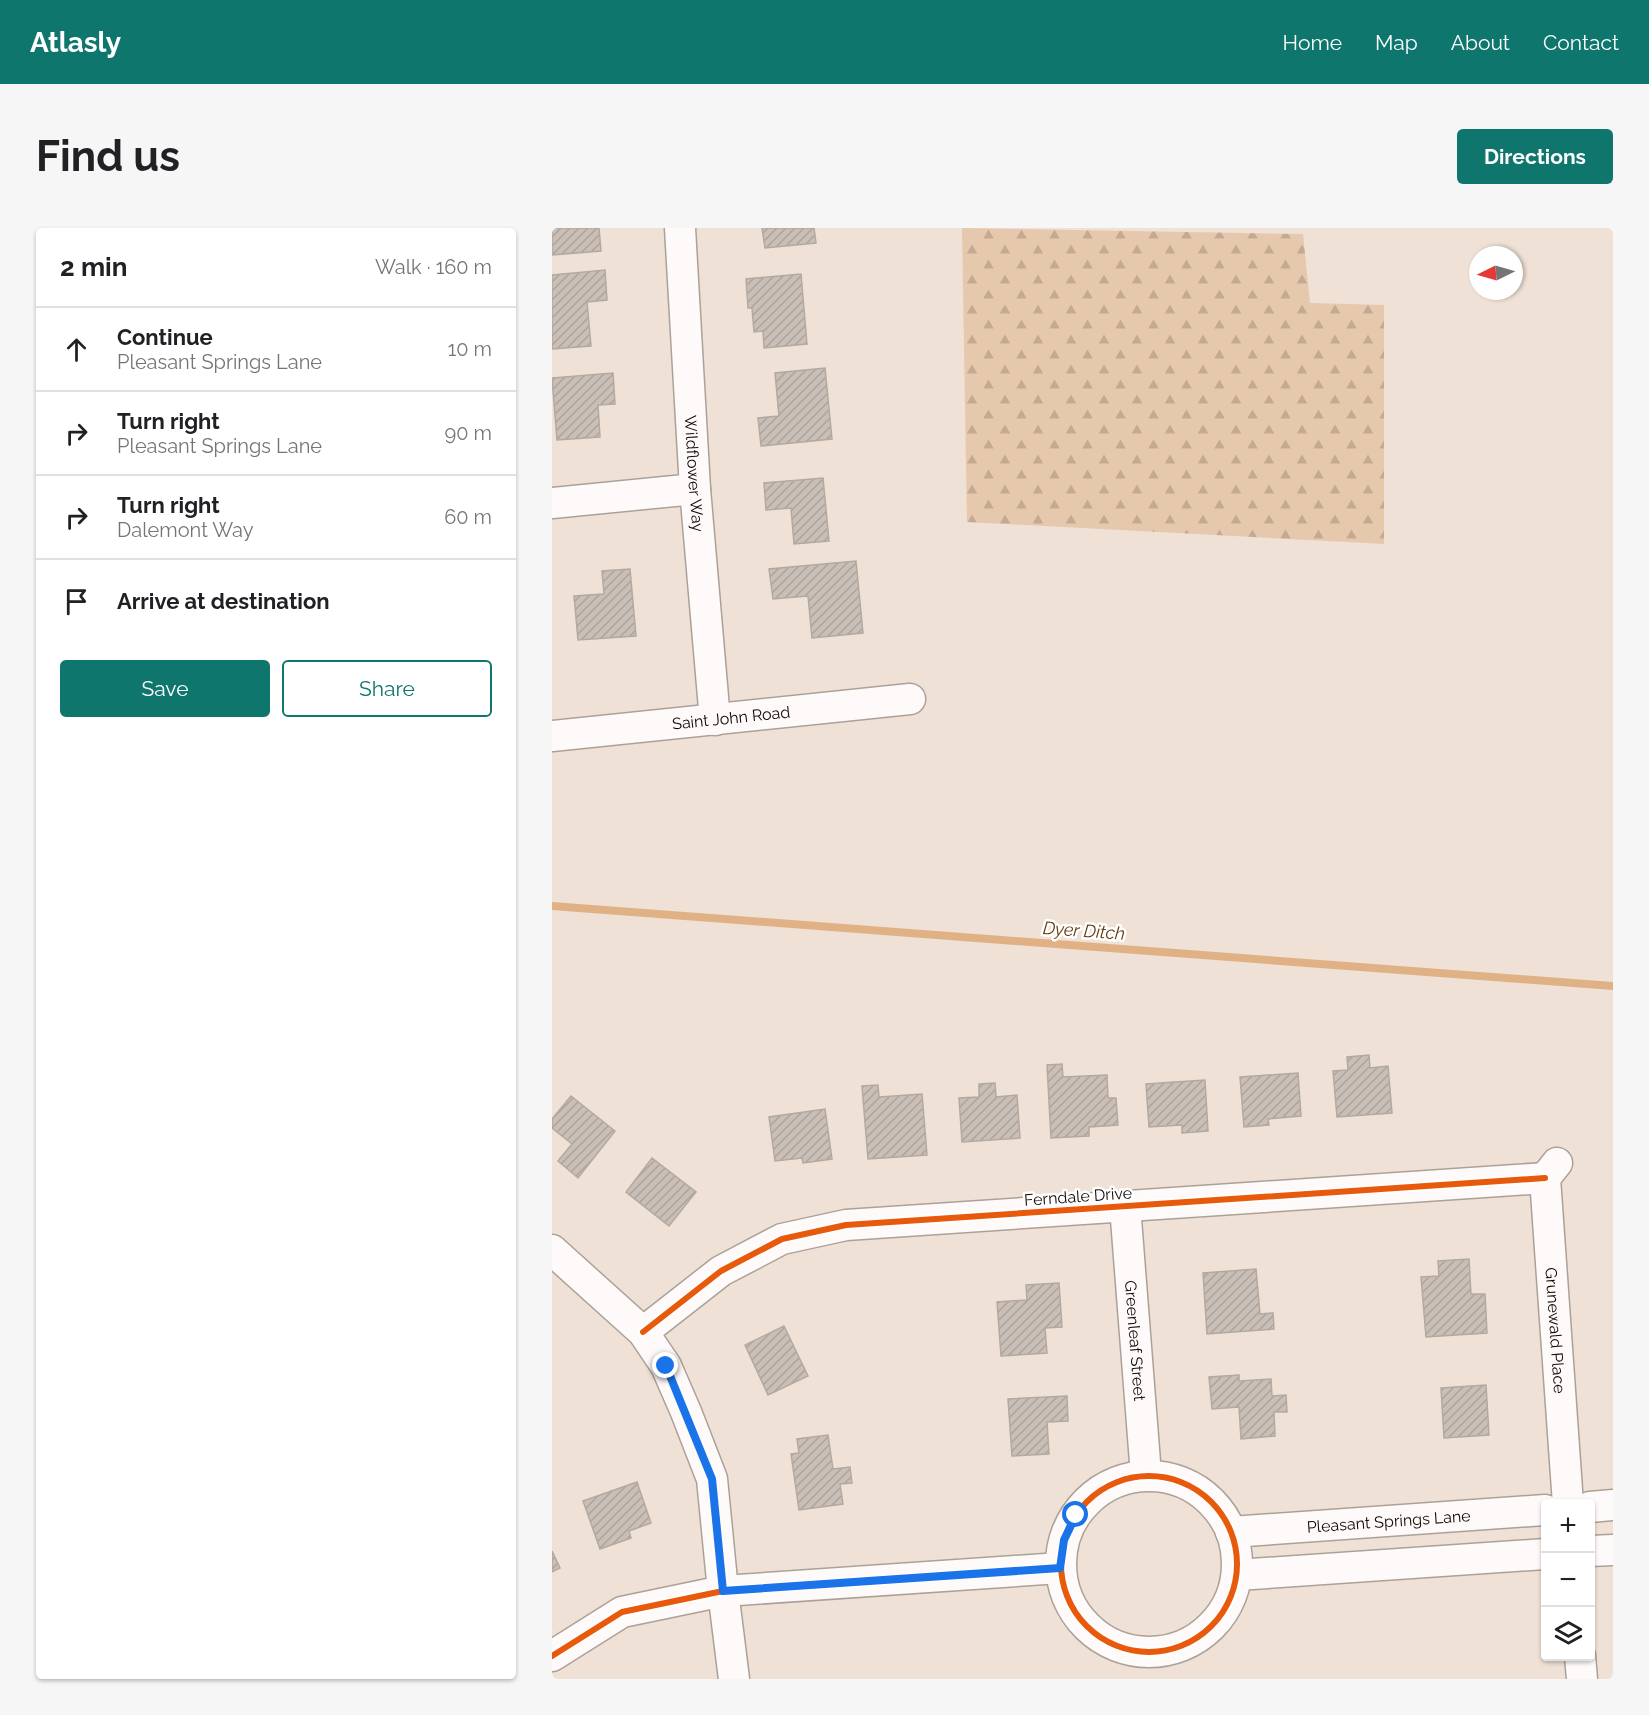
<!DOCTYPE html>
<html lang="en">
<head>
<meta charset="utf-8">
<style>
	body { margin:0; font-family:Raleway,sans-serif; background:#f6f6f6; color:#202124 }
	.controls { position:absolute; right:18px; bottom:18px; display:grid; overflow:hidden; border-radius:6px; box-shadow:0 2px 4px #0004 }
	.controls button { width:54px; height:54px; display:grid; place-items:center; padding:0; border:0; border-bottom:2px solid #e0e0e0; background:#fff; color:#202124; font:30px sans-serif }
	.compass { position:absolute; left:917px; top:18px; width:54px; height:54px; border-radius:50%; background:#fff; box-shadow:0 2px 4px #0004; rotate:265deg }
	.stop { position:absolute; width:18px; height:18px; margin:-14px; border:4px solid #1a73e8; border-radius:50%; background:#fff }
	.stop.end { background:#1a73e8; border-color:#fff; box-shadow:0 2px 6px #0008 }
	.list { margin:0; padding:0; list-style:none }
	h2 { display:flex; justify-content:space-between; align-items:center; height:78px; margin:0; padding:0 24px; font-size:26px }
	h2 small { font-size:20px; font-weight:400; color:#757577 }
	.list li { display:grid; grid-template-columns:39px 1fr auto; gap:18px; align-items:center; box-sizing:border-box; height:84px; padding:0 24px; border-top:2px solid #e0e0e0 }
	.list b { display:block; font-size:22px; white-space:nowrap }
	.list p { margin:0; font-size:20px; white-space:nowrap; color:#757577 }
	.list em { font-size:20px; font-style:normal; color:#757577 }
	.actions { display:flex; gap:12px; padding:18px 24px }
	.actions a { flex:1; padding:14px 0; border:2px solid #0f766e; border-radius:6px; text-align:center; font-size:21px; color:#0f766e }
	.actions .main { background:#0f766e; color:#fff }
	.icon { flex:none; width:33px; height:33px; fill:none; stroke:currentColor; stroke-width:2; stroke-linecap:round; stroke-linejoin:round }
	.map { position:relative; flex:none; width:1061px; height:1451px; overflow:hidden; border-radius:6px }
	header { display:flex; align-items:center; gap:36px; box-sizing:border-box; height:84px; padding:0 30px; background:#0f766e; color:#fff }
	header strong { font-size:28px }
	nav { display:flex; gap:33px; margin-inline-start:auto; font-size:21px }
	.intro { display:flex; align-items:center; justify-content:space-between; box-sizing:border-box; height:144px; padding:0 36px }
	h1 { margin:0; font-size:42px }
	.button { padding:15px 27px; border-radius:6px; background:#0f766e; color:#fff; font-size:21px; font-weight:700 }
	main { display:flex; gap:36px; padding:0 36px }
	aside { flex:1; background:#fff; border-radius:6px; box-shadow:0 2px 4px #0004 }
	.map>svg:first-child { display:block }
	.forest { fill:url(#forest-firs) }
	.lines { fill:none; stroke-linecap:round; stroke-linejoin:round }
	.stream { stroke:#e1b186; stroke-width:8 }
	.building { fill:url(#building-hatch); stroke:#b4a9a0; stroke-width:1.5 }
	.minor-casing { stroke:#aca198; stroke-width:33 }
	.minor { stroke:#fdfaf9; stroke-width:30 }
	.cycleway-casing { stroke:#fff; stroke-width:10 }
	.cycleway { stroke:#e8590c; stroke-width:6 }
	.route { stroke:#1a73e8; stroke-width:8 }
	.labels { text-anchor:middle; stroke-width:5; stroke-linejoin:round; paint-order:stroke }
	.street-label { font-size:16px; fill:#120a04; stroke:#fff }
	.water-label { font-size:18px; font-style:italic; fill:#653c0f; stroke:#fff }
</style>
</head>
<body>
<header>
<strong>Atlasly</strong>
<nav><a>Home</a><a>Map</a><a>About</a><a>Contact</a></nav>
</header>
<div class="intro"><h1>Find us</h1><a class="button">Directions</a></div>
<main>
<aside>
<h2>2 min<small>Walk · 160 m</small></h2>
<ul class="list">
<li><svg class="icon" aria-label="ahead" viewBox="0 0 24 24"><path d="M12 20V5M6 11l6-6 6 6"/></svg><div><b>Continue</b><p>Pleasant Springs Lane</p></div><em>10 m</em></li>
<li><svg class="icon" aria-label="right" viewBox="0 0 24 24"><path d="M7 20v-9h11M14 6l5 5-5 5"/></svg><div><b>Turn right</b><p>Pleasant Springs Lane</p></div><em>90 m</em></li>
<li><svg class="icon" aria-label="right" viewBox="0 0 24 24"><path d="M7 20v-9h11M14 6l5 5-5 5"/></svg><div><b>Turn right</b><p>Dalemont Way</p></div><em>60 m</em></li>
<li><svg class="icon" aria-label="arrive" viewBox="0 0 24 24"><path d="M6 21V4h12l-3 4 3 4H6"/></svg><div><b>Arrive at destination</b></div></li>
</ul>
<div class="actions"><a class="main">Save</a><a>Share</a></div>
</aside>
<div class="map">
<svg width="1061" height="1451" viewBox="0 0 1061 1451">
	<defs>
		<pattern id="forest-firs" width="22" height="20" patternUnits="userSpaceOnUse" patternTransform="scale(1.5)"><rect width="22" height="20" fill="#e6c8ad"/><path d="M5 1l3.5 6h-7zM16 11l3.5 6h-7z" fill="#c4aa93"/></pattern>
		<pattern id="building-hatch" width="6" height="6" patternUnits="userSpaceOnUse" patternTransform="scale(1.5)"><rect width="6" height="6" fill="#cabfb6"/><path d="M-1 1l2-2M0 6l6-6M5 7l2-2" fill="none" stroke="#aca39b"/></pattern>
	</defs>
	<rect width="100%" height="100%" fill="#efe1d5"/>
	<!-- forest -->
	<path class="forest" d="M 410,0 L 751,6 L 758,75 L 832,77 L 832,316 L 415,294 Z"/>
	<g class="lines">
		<!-- stream -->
		<path class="stream" d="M 0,678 L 1061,758"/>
	</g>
	<!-- building -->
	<path class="building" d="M 0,0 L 47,0 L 49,23 L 0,27 Z
		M 210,0 L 262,0 L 264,15 L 213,20 Z
		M 53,42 L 55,72 L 35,74 L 39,118 L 0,121 L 0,47 Z
		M 249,46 L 255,116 L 212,120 L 211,103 L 202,104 L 200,80 L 196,80 L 194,51 Z
		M 273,140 L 280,211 L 209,218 L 206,190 L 227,188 L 223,145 Z
		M 61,145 L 63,176 L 46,177 L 48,209 L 5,212 L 0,150 Z
		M 271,250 L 277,313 L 242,316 L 239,280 L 214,282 L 212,255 Z
		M 304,333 L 311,405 L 260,410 L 256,368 L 221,371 L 217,341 Z
		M 78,341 L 84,408 L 26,412 L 22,368 L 52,366 L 50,343 Z
		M 817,827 L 818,840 L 836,838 L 840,885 L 785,889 L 781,843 L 796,842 L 795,829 Z
		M 510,836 L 511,849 L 555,847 L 556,870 L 564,870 L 566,897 L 537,899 L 537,908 L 499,910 L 495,837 Z
		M 746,845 L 749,888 L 716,891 L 717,897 L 692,899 L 688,849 Z
		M 653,852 L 656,903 L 630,905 L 630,897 L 597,899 L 594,856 Z
		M 443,855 L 444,869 L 465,867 L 468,910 L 410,914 L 407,870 L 427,869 L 427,856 Z
		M 326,857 L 327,869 L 370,866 L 375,927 L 316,931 L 310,858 Z
		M 19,868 L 63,903 L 26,950 L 6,933 L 20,916 L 0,900 L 0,891 Z
		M 273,881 L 280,931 L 251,935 L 250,930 L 223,933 L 217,889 Z
		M 100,930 L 144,964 L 117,998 L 74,964 Z
		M 917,1031 L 919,1066 L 933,1066 L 935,1105 L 874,1109 L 869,1049 L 887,1048 L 886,1033 Z
		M 704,1041 L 708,1086 L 721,1085 L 722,1101 L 655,1106 L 651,1045 Z
		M 507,1055 L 510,1099 L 493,1100 L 495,1125 L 449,1128 L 445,1074 L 475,1072 L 474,1057 Z
		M 232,1098 L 256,1148 L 216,1167 L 193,1117 Z
		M 687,1147 L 687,1153 L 719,1151 L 720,1168 L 734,1167 L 735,1184 L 722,1184 L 723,1208 L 689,1211 L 687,1179 L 660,1181 L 657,1149 Z
		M 934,1157 L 937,1207 L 892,1210 L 889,1160 Z
		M 515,1168 L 516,1193 L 495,1194 L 497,1226 L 460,1228 L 456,1171 Z
		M 276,1207 L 281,1241 L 298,1239 L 300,1255 L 288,1256 L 291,1276 L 247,1282 L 239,1226 L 247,1225 L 245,1211 Z
		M 85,1254 L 99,1295 L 77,1303 L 79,1310 L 48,1321 L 31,1273 Z
		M 0,1323 L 8,1340 L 0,1344 Z"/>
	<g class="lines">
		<!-- minor casing -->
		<g class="minor-casing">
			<g id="minor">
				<path id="s1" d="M 128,0 L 143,261 L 163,492"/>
				<path d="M 0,275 L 143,261"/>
				<path id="s2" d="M 0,508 L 358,471"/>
				<path id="s3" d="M 1005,935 L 993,950 L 1016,1276"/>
				<path id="s4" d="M 573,978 L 594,1247"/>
				<path d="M 0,1022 L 91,1104 L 114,1138 L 134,1184 L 160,1251 L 171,1363 L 182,1451"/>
				<path d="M 91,1104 L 169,1043 L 230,1011 L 294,997 L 993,950"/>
				<circle cx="597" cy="1336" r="88"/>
				<path d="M 1038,1279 L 1061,1277"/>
				<path id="s5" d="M 679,1304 L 993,1282"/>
				<path d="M 1038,1323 L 1061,1322"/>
				<path d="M 685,1347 L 993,1326"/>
				<path d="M 0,1428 L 70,1384 L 171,1363 L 508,1340"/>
				<path d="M 1028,1428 L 1030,1451"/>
			</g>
		</g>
		<!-- minor -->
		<use href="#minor" class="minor"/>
		<!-- cycleway casing -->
		<g class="cycleway-casing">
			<path id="cycleway" d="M 91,1104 L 169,1043 L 230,1011 L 294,997 L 993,950
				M509 1336a88 88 0 1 1 176 0a88 88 0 1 1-176 0Z
				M 0,1428 L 70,1384 L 171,1363 L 508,1340"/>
		</g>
		<!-- cycleway -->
		<use href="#cycleway" class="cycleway"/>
	</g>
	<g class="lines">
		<!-- route -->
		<path class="route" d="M 114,1138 L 160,1251 L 171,1363 L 508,1340 L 512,1312 L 524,1287"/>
	</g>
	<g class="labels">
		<!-- street labels -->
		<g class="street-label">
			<text dy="6" stroke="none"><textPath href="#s1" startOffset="246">Wildflower Way</textPath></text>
			<text dy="6" stroke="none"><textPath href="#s2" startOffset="180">Saint John Road</textPath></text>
			<text transform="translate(526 968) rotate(-4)" y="6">Ferndale Drive</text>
			<text dy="6" stroke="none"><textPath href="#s3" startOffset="172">Grunewald Place</textPath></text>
			<text dy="6" stroke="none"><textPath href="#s4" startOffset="135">Greenleaf Street</textPath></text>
			<text dy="6" stroke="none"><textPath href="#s5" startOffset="158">Pleasant Springs Lane</textPath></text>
		</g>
		<!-- water labels -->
		<g class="water-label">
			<text transform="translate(532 703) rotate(4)" y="6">Dyer Ditch</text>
		</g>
	</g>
</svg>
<div class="controls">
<button>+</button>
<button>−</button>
<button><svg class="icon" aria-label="layers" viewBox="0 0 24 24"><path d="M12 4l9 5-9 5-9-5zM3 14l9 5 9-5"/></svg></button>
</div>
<svg class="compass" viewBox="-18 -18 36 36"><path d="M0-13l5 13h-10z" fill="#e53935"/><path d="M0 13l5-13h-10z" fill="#757577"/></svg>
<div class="stop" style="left:524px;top:1287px"></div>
<div class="stop end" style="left:114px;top:1138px"></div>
</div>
</main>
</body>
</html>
